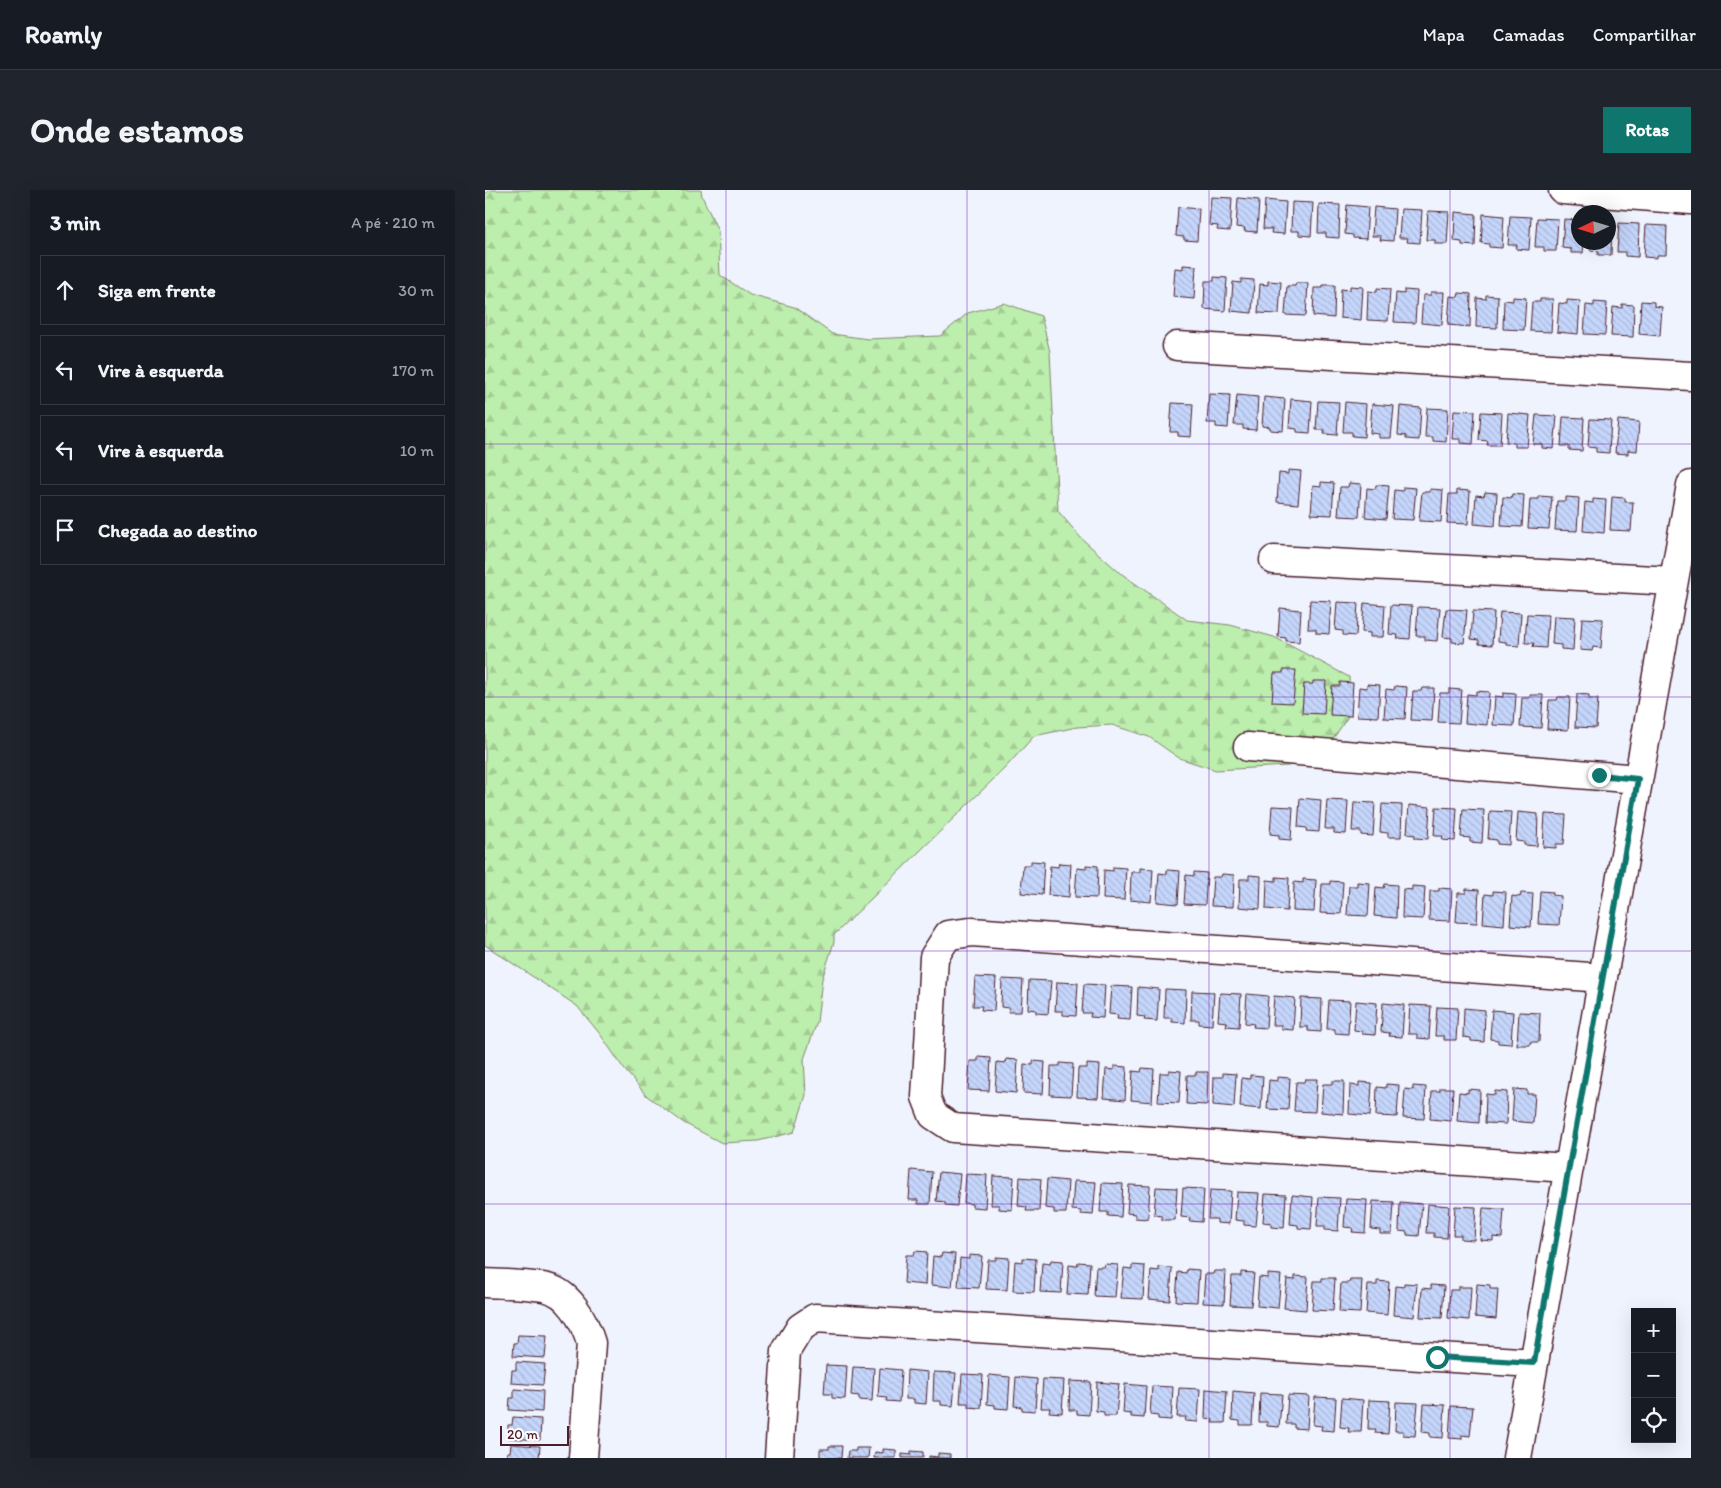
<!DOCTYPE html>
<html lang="pt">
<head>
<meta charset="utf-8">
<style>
	body { margin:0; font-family:Itim,sans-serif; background:#20242c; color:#f1f3f6 }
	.controls { position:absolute; right:15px; bottom:15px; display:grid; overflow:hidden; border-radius:0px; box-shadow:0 5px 20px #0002 }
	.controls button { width:45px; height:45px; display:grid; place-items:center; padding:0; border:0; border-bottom:1px solid #363941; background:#171b24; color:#f1f3f6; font:25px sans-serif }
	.compass { position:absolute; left:1086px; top:15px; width:45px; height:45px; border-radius:50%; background:#171b24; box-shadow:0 5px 20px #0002; rotate:266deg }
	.scale { position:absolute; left:15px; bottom:12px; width:69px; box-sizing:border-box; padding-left:5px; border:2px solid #4a1f2b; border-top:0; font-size:14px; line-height:18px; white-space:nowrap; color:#4a1f2b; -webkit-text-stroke:4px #fff; paint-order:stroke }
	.stop { position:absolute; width:15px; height:15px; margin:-11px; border:4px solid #0f766e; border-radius:50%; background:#fff }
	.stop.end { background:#0f766e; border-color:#fff; box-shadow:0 1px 5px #0008 }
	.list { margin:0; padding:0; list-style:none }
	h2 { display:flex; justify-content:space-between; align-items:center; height:65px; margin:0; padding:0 20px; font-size:21px }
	h2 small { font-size:16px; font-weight:400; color:#9ea1a6 }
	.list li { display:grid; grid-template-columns:32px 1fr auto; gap:15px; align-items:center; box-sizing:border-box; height:70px; margin:0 10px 10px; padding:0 10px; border:1px solid #363941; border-radius:0px }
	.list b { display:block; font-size:19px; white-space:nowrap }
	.list em { font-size:16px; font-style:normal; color:#9ea1a6 }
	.icon { flex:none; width:28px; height:28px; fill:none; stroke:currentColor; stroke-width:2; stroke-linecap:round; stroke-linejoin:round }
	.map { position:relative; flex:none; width:1206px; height:1268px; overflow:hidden; border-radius:0px }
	header { display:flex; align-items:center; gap:30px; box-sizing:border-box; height:70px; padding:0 25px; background:#171b24; border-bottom:1px solid #363941 }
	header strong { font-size:24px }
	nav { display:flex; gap:28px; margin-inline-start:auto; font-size:18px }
	.intro { display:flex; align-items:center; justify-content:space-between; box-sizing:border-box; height:120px; padding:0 30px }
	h1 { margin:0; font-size:35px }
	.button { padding:12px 22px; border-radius:0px; background:#0f766e; color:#fff; font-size:18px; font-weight:700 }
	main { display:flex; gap:30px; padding:0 30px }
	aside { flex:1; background:#171b24; border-radius:0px; box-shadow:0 5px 20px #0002 }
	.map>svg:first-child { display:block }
	.forest { fill:url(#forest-firs); stroke:#83866c }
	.building { fill:url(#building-back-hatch); stroke:#4a1f2b }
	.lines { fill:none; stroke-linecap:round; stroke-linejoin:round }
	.street-casing { stroke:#4a1f2b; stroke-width:31 }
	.street { stroke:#fff; stroke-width:28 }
	.route { stroke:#0f766e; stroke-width:6 }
	.grid { fill:none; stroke:#7b2cbf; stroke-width:1; stroke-opacity:0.55 }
</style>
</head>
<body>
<header>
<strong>Roamly</strong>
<nav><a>Mapa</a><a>Camadas</a><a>Compartilhar</a></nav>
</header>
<div class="intro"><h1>Onde estamos</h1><a class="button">Rotas</a></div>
<main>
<aside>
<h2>3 min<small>A pé · 210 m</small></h2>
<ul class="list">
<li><svg class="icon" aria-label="ahead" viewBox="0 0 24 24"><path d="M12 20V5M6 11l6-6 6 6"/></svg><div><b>Siga em frente</b></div><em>30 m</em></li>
<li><svg class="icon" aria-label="left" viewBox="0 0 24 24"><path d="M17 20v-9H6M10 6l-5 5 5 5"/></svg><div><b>Vire à esquerda</b></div><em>170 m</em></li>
<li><svg class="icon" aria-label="left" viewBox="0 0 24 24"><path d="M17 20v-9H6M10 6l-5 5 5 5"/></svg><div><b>Vire à esquerda</b></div><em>10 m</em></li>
<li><svg class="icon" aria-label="arrive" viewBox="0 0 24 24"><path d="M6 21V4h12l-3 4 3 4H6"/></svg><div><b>Chegada ao destino</b></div></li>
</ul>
</aside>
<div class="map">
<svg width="1206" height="1268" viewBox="0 0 1206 1268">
	<defs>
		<pattern id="forest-firs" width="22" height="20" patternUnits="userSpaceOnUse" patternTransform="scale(1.25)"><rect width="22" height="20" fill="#bceead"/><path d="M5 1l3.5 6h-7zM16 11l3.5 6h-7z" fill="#a3cc95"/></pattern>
		<pattern id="building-back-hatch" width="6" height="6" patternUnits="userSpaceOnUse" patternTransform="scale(1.25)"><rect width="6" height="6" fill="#c5d6fc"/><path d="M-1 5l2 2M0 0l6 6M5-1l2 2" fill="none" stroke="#abb7d8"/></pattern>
	</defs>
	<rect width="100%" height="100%" fill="#eef3fe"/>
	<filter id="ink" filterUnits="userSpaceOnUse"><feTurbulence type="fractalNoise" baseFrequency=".02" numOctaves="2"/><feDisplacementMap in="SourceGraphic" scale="10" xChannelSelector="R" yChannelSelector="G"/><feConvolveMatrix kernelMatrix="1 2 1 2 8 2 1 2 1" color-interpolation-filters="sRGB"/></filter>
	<g filter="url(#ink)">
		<!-- forest -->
		<path class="forest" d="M 6,0 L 216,0 L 217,6 L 233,41 L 235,85 L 265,105 L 309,117 L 347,144 L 383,149 L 455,146 L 483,123 L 519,113 L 556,126 L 565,162 L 573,321 L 596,348 L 634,382 L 702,430 L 745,435 L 789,447 L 864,487 L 866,522 L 846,552 L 803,576 L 731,580 L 694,568 L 664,547 L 627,535 L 592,537 L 549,546 L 521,577 L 349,745 L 349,752 L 337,789 L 332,832 L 319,869 L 321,905 L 309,942 L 273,951 L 237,953 L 199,933 L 162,906 L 139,879 L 115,844 L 92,816 L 0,755 L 0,3 Z"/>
		<!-- building -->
		<path class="building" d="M 726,7 L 747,8 L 745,41 L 732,40 L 733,36 L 724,35 Z
			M 753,8 L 774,10 L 772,42 L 759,41 L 760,38 L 751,37 Z
			M 780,10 L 801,12 L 799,44 L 786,43 L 787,39 L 778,39 Z
			M 807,12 L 828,13 L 826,46 L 814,45 L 814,41 L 806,41 Z
			M 834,14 L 855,15 L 854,48 L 841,47 L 841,43 L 833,43 Z
			M 862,15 L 883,17 L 881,49 L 868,48 L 868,45 L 860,44 Z
			M 693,17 L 714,19 L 712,51 L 699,50 L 699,47 L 691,46 Z
			M 889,17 L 910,19 L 908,51 L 895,50 L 896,46 L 887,46 Z
			M 916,19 L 937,20 L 935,53 L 922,52 L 923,48 L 914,48 Z
			M 943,21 L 964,22 L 962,54 L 950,54 L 950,50 L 941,50 Z
			M 970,22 L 991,24 L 990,56 L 977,55 L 977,52 L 969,51 Z
			M 998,24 L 1019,26 L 1017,58 L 1004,57 L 1004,54 L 996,53 Z
			M 1025,26 L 1046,27 L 1044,60 L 1031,59 L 1032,55 L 1023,55 Z
			M 1052,28 L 1073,29 L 1071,61 L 1059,61 L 1059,57 L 1050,57 Z
			M 1079,29 L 1094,30 L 1094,52 L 1099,52 L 1098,63 L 1086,63 L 1086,59 L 1077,58 Z
			M 1124,32 L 1127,33 L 1126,65 L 1113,65 L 1113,61 L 1105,60 L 1105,52 L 1124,52 Z
			M 1134,33 L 1154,34 L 1153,67 L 1140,66 L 1140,62 L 1132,62 Z
			M 1161,35 L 1182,36 L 1181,65 L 1172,65 L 1172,68 L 1159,67 Z
			M 698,75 L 711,76 L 709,109 L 688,107 L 690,78 L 698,79 Z
			M 729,87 L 742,88 L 740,121 L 719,119 L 720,91 L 729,91 Z
			M 756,89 L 769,90 L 767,123 L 746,121 L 748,92 L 756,93 Z
			M 783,91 L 796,92 L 794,124 L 773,123 L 775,94 L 783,95 Z
			M 811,93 L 823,93 L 821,126 L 800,125 L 802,96 L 810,96 Z
			M 838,95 L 850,95 L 849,128 L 828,126 L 829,98 L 838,98 Z
			M 865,96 L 878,97 L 876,130 L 855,128 L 856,99 L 865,100 Z
			M 892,98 L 905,99 L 903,131 L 882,130 L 883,101 L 892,102 Z
			M 919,100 L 932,101 L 930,133 L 909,132 L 911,103 L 919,104 Z
			M 946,102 L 959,102 L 957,135 L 936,133 L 938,105 L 946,105 Z
			M 974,103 L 986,104 L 985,137 L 963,135 L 965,106 L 973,107 Z
			M 1001,105 L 1013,106 L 1012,138 L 991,137 L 992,108 L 1001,109 Z
			M 1028,107 L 1041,108 L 1039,140 L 1018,139 L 1019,110 L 1028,111 Z
			M 1055,109 L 1068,109 L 1066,142 L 1045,141 L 1047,112 L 1055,112 Z
			M 1082,110 L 1095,111 L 1093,144 L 1072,142 L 1074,113 L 1082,114 Z
			M 1156,111 L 1169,112 L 1169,116 L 1177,117 L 1175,146 L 1154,144 Z
			M 1109,112 L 1122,113 L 1120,145 L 1099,144 L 1101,115 L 1109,116 Z
			M 1137,114 L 1149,115 L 1148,147 L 1126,146 L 1128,117 L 1137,118 Z
			M 724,204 L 745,205 L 743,238 L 731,237 L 731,233 L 722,233 Z
			M 752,205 L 773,207 L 771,240 L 758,239 L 758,235 L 749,235 Z
			M 779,207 L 800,209 L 798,241 L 785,240 L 785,237 L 777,236 Z
			M 806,209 L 827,211 L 825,243 L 812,242 L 812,239 L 804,238 Z
			M 833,211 L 854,212 L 852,245 L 839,244 L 840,240 L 831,240 Z
			M 860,212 L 881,214 L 879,247 L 867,246 L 867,242 L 858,242 Z
			M 687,213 L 708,214 L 706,247 L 693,246 L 693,242 L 685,242 Z
			M 887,214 L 909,216 L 906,248 L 894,248 L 894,244 L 885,243 Z
			M 915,216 L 936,218 L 934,250 L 921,249 L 921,246 L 913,245 Z
			M 942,218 L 963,219 L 961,252 L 948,251 L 948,247 L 940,247 Z
			M 969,220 L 990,221 L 988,254 L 975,253 L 975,249 L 967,249 Z
			M 996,222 L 1017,223 L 1015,255 L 1002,255 L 1003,251 L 994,250 Z
			M 1023,223 L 1045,225 L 1042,257 L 1030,257 L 1030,253 L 1021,252 Z
			M 1051,225 L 1072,226 L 1069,259 L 1057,258 L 1057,254 L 1048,254 Z
			M 1078,227 L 1099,228 L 1097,261 L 1084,260 L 1084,256 L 1076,256 Z
			M 1105,229 L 1126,230 L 1124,263 L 1111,262 L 1111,258 L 1103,257 Z
			M 1133,230 L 1154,232 L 1152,261 L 1143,260 L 1143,264 L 1130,263 Z
			M 803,280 L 816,281 L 813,314 L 792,312 L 794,283 L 803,284 Z
			M 836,292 L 849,293 L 847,325 L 826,324 L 828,295 L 836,296 Z
			M 864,293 L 876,294 L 874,327 L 853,326 L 855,297 L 863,297 Z
			M 891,295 L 904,296 L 901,329 L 880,327 L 882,298 L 890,299 Z
			M 918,297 L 931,298 L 928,330 L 907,329 L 909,300 L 918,301 Z
			M 945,299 L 958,300 L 956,332 L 934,331 L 937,302 L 945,302 Z
			M 972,300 L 985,301 L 983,334 L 962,333 L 964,304 L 972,304 Z
			M 1000,302 L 1012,303 L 1010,336 L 989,334 L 991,305 L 999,306 Z
			M 1027,304 L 1039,305 L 1037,337 L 1016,336 L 1018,307 L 1026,308 Z
			M 1054,306 L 1067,307 L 1064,339 L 1043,338 L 1045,309 L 1054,309 Z
			M 1081,307 L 1094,308 L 1092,341 L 1070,340 L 1072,311 L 1081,311 Z
			M 1127,307 L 1140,308 L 1140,312 L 1148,312 L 1146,341 L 1125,340 Z
			M 1108,309 L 1121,310 L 1119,343 L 1098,341 L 1100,312 L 1108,313 Z
			M 825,410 L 846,411 L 844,444 L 831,443 L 831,439 L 823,439 Z
			M 852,412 L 873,413 L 871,446 L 858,445 L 858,441 L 850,440 Z
			M 879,413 L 900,415 L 898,447 L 885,447 L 885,443 L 877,442 Z
			M 906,415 L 927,416 L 925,449 L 912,448 L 913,445 L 904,444 Z
			M 933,417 L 955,418 L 952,451 L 940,450 L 940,446 L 931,446 Z
			M 795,418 L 816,420 L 814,452 L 801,451 L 801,448 L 793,447 Z
			M 961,419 L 982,420 L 979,453 L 967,452 L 967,448 L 958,447 Z
			M 988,421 L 1009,422 L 1007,455 L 994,454 L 994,450 L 986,449 Z
			M 1015,422 L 1036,423 L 1034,456 L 1021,455 L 1021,452 L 1013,451 Z
			M 1042,424 L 1063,425 L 1061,458 L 1048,457 L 1049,453 L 1040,453 Z
			M 1069,426 L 1090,427 L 1088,460 L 1076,459 L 1076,455 L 1067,454 Z
			M 1097,428 L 1118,429 L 1116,458 L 1108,457 L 1107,461 L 1095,460 Z
			M 798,480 L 811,480 L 808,513 L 787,512 L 789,483 L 798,483 Z
			M 828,491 L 841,491 L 839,524 L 817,523 L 819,494 L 828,494 Z
			M 855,492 L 868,493 L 866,526 L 845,525 L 847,496 L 855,496 Z
			M 882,494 L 895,495 L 893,527 L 872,526 L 874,497 L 882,498 Z
			M 910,496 L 922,497 L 920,529 L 899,528 L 901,499 L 909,500 Z
			M 937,498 L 949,498 L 947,531 L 926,530 L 928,501 L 936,501 Z
			M 964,499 L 977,500 L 974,533 L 953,532 L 955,503 L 964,503 Z
			M 991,501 L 1004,502 L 1002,535 L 980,533 L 982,504 L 991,505 Z
			M 1018,503 L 1031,504 L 1029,536 L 1008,535 L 1010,506 L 1018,507 Z
			M 1092,504 L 1104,505 L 1104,509 L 1113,509 L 1111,538 L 1090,537 Z
			M 1045,505 L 1058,505 L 1056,538 L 1035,537 L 1037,508 L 1045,508 Z
			M 1073,507 L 1085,507 L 1083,540 L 1062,539 L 1064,510 L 1072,510 Z
			M 815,608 L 836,610 L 834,642 L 821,641 L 822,638 L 813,637 Z
			M 842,610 L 863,611 L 861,644 L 849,643 L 849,639 L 840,639 Z
			M 869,612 L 890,613 L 888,646 L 876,645 L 876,641 L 867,641 Z
			M 897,614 L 917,615 L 916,647 L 903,647 L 903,643 L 895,642 Z
			M 924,615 L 945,617 L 943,649 L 930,648 L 930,645 L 922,644 Z
			M 787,616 L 808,617 L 806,650 L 794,649 L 794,645 L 785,644 Z
			M 951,617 L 972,618 L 970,651 L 957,650 L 958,646 L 949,646 Z
			M 978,619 L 999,620 L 997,653 L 985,652 L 985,648 L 976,647 Z
			M 1005,621 L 1026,622 L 1024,655 L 1012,654 L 1012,650 L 1003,649 Z
			M 1033,622 L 1053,624 L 1052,656 L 1039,655 L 1039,652 L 1031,651 Z
			M 1060,624 L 1081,625 L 1079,654 L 1071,654 L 1071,658 L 1058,657 Z
			M 546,671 L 559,672 L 557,705 L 536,703 L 538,675 L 546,675 Z
			M 574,673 L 586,674 L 584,707 L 563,705 L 565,676 L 573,677 Z
			M 601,675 L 613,676 L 612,708 L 590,707 L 592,678 L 601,679 Z
			M 628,677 L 641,678 L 639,710 L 618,709 L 619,680 L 628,681 Z
			M 655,678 L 668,679 L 666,712 L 645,710 L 646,682 L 655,682 Z
			M 682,680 L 695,681 L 693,714 L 672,712 L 674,683 L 682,684 Z
			M 709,682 L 722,683 L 720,715 L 699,714 L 701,685 L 709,686 Z
			M 737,684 L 749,685 L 748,717 L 726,716 L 728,687 L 736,687 Z
			M 764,685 L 776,686 L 775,719 L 754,717 L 755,689 L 764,689 Z
			M 791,687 L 804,688 L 802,721 L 781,719 L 782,690 L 791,691 Z
			M 818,689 L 831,690 L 829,722 L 808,721 L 809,692 L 818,693 Z
			M 845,691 L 858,692 L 856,724 L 835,723 L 837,694 L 845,694 Z
			M 872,692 L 885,693 L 883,726 L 862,725 L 864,696 L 872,696 Z
			M 900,694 L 912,695 L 911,728 L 889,726 L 891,697 L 899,698 Z
			M 927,696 L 940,697 L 938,729 L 917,728 L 918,699 L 927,700 Z
			M 954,698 L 967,699 L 965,731 L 944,730 L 945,701 L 954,701 Z
			M 981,699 L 994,700 L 992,733 L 971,732 L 973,703 L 981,703 Z
			M 1008,701 L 1021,702 L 1019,735 L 998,733 L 1000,704 L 1008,705 Z
			M 1055,701 L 1068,702 L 1067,705 L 1076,706 L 1074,735 L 1053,734 Z
			M 1036,703 L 1048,704 L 1046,737 L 1025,735 L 1027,706 L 1035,707 Z
			M 490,787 L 511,788 L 509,821 L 496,820 L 497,816 L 488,816 Z
			M 517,789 L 538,790 L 536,822 L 524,822 L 524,818 L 516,817 Z
			M 544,790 L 566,791 L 563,824 L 551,823 L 551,820 L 543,819 Z
			M 572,792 L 593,793 L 591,826 L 578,825 L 578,821 L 570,821 Z
			M 599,794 L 620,795 L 618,828 L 605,827 L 606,823 L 597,823 Z
			M 626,796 L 647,797 L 645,830 L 632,829 L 633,825 L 624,824 Z
			M 653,797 L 674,799 L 672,831 L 659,830 L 660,827 L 652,826 Z
			M 680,799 L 701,800 L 700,833 L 687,832 L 687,828 L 679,828 Z
			M 707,801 L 729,802 L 727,835 L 714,834 L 714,830 L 706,830 Z
			M 735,803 L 756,804 L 754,837 L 741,836 L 742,832 L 733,831 Z
			M 762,804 L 783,806 L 781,838 L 768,837 L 769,834 L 760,833 Z
			M 789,806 L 810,808 L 808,840 L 796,839 L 796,835 L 787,835 Z
			M 816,808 L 837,809 L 836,842 L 823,841 L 823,837 L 815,837 Z
			M 844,810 L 865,811 L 863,844 L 850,843 L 850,839 L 842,839 Z
			M 871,811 L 892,813 L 890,845 L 877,844 L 877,841 L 869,840 Z
			M 898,813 L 919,815 L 917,847 L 904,846 L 905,843 L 896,842 Z
			M 925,815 L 946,816 L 944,849 L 932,848 L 932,844 L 923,844 Z
			M 952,817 L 973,818 L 971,850 L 959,850 L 959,846 L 950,846 Z
			M 979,818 L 1000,820 L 999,852 L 986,851 L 986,848 L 978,847 Z
			M 1007,820 L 1028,822 L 1026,854 L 1013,853 L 1013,850 L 1005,849 Z
			M 1034,822 L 1055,823 L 1054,852 L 1045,852 L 1045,855 L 1032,855 Z
			M 493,867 L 506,868 L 504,901 L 483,900 L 485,871 L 493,871 Z
			M 521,869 L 533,870 L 531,903 L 510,901 L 512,872 L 520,873 Z
			M 548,871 L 560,872 L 558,904 L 538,903 L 539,874 L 548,875 Z
			M 575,873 L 588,874 L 586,906 L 565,905 L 566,876 L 575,876 Z
			M 602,874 L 615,875 L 613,908 L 592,907 L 593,878 L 602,878 Z
			M 629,876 L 642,877 L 640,910 L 619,908 L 621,879 L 629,880 Z
			M 657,878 L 669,879 L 667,912 L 646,910 L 648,881 L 656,882 Z
			M 684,880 L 696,881 L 694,913 L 673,912 L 675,883 L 684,883 Z
			M 711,882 L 723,882 L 722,915 L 701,914 L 702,885 L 711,885 Z
			M 738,883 L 751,884 L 749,917 L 728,915 L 729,887 L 738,887 Z
			M 765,885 L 778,886 L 776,919 L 755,917 L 757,888 L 765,889 Z
			M 792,887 L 805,888 L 803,920 L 782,919 L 784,890 L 792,891 Z
			M 820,889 L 832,889 L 830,922 L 809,921 L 811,892 L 819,892 Z
			M 847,891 L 859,891 L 858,924 L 836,922 L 838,894 L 847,894 Z
			M 874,892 L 887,893 L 885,926 L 864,924 L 865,895 L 874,896 Z
			M 901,894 L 914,895 L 912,927 L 891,926 L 892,897 L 901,898 Z
			M 928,896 L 941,897 L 939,929 L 918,928 L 920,899 L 928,900 Z
			M 955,898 L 968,898 L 966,931 L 945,929 L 947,901 L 955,901 Z
			M 983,899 L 995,900 L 994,933 L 972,931 L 974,902 L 983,903 Z
			M 1029,899 L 1042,900 L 1042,904 L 1050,904 L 1048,933 L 1027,931 Z
			M 1010,901 L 1022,902 L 1021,934 L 1000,933 L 1001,904 L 1010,905 Z
			M 426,980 L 447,982 L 445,1014 L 433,1014 L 433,1010 L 424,1010 Z
			M 454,982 L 475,984 L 472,1016 L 460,1015 L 460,1012 L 451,1011 Z
			M 481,984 L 502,985 L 500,1018 L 487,1017 L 487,1014 L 479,1013 Z
			M 508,986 L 529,987 L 527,1020 L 514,1019 L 514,1015 L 506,1015 Z
			M 535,987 L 556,989 L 554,1021 L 541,1021 L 542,1017 L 533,1016 Z
			M 562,989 L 583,991 L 581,1023 L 569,1023 L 569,1019 L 560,1018 Z
			M 589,991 L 611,992 L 608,1025 L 596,1024 L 596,1021 L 587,1020 Z
			M 617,993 L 638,994 L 636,1027 L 623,1026 L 623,1022 L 615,1022 Z
			M 644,995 L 665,996 L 663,1029 L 650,1028 L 650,1024 L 642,1023 Z
			M 671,997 L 692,998 L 690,1030 L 677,1030 L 677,1026 L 669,1025 Z
			M 698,998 L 719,999 L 717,1032 L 704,1031 L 705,1028 L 696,1027 Z
			M 725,1000 L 746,1001 L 744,1034 L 732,1033 L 732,1029 L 723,1029 Z
			M 752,1002 L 774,1003 L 771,1036 L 759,1035 L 759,1031 L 750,1030 Z
			M 780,1004 L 801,1005 L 799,1038 L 786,1037 L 786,1033 L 778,1032 Z
			M 807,1005 L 828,1007 L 826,1039 L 813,1038 L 813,1035 L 805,1034 Z
			M 834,1007 L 855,1008 L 853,1041 L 840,1040 L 840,1036 L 832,1036 Z
			M 861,1009 L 882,1010 L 880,1043 L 867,1042 L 868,1038 L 859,1037 Z
			M 888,1011 L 909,1012 L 907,1044 L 895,1044 L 895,1040 L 886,1039 Z
			M 915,1012 L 937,1014 L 934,1046 L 922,1045 L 922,1042 L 914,1041 Z
			M 943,1014 L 964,1016 L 962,1048 L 949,1047 L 949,1043 L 941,1043 Z
			M 970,1016 L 991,1017 L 989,1050 L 976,1049 L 976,1045 L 968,1045 Z
			M 998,1018 L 1019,1019 L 1017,1048 L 1008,1047 L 1008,1051 L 995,1050 Z
			M 430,1061 L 442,1062 L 440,1095 L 419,1093 L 421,1065 L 429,1065 Z
			M 457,1063 L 470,1064 L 467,1097 L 446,1095 L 448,1066 L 456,1067 Z
			M 484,1065 L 497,1066 L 494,1098 L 473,1097 L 475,1068 L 484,1069 Z
			M 511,1067 L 524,1068 L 522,1100 L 501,1099 L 503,1070 L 511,1070 Z
			M 538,1068 L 551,1069 L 549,1102 L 528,1101 L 530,1071 L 538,1072 Z
			M 566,1070 L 578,1071 L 576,1103 L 555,1102 L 557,1073 L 565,1074 Z
			M 593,1072 L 605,1073 L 603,1105 L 582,1104 L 584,1075 L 592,1076 Z
			M 620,1074 L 633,1075 L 630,1107 L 609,1106 L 611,1077 L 619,1077 Z
			M 647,1075 L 660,1076 L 658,1109 L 636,1108 L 639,1078 L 647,1079 Z
			M 674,1077 L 687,1078 L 685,1111 L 664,1109 L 666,1080 L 674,1081 Z
			M 702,1079 L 714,1080 L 712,1112 L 691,1111 L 693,1082 L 701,1083 Z
			M 729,1081 L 741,1081 L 739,1114 L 718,1113 L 720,1084 L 728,1084 Z
			M 756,1082 L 769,1083 L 766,1116 L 745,1115 L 747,1086 L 756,1086 Z
			M 783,1084 L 796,1085 L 793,1118 L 772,1116 L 774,1087 L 783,1088 Z
			M 810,1086 L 823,1087 L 821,1120 L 799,1118 L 802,1089 L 810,1090 Z
			M 837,1088 L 850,1088 L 848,1121 L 827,1120 L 829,1091 L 837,1091 Z
			M 865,1090 L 877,1090 L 875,1123 L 854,1122 L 856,1093 L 864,1093 Z
			M 892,1091 L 904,1092 L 902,1125 L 881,1123 L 883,1095 L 892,1095 Z
			M 919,1093 L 932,1094 L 929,1127 L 908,1125 L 910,1096 L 919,1097 Z
			M 992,1094 L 1005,1095 L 1005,1099 L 1013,1099 L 1011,1129 L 990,1127 Z
			M 946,1095 L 959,1096 L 957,1128 L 935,1127 L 937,1098 L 946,1099 Z
			M 973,1097 L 986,1097 L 984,1130 L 963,1128 L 965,1100 L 973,1100 Z
			M 33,1145 L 62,1146 L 60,1168 L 28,1166 L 29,1153 L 32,1153 Z
			M 31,1172 L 60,1174 L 58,1195 L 26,1193 L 27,1180 L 31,1180 Z
			M 341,1175 L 362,1176 L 360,1209 L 347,1208 L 347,1204 L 339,1204 Z
			M 368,1177 L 389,1178 L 387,1211 L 374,1210 L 374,1206 L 366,1205 Z
			M 395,1178 L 416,1180 L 414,1212 L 401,1211 L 402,1208 L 393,1207 Z
			M 422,1180 L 443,1182 L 441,1214 L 429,1213 L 429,1209 L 421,1209 Z
			M 449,1182 L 471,1183 L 468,1216 L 456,1215 L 456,1211 L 448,1211 Z
			M 477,1184 L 498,1185 L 496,1218 L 483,1217 L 483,1213 L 475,1213 Z
			M 504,1185 L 525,1187 L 523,1219 L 510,1218 L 510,1215 L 502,1214 Z
			M 531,1187 L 552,1189 L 550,1221 L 537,1220 L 537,1217 L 529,1216 Z
			M 558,1189 L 579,1190 L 577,1223 L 564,1222 L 565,1218 L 556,1218 Z
			M 585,1191 L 606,1192 L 604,1225 L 592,1224 L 592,1220 L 584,1220 Z
			M 612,1192 L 634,1194 L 631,1226 L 619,1226 L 619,1222 L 611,1221 Z
			M 640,1194 L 661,1196 L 659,1228 L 646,1227 L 646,1224 L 638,1223 Z
			M 667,1196 L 688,1197 L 686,1230 L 673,1229 L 673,1226 L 665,1225 Z
			M 694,1198 L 715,1199 L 713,1232 L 700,1231 L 701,1227 L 692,1227 Z
			M 29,1199 L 58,1201 L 57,1222 L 24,1220 L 25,1208 L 29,1208 Z
			M 721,1199 L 742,1201 L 740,1233 L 727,1233 L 728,1229 L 720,1228 Z
			M 748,1201 L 769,1203 L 767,1235 L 755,1235 L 755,1231 L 747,1230 Z
			M 775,1203 L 797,1204 L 794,1237 L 782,1236 L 782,1232 L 774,1232 Z
			M 803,1205 L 824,1206 L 822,1239 L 809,1238 L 809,1234 L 801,1234 Z
			M 830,1207 L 851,1208 L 849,1241 L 836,1240 L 837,1236 L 828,1235 Z
			M 857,1208 L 878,1210 L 876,1242 L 863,1242 L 864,1238 L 855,1237 Z
			M 884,1210 L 905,1211 L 903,1244 L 890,1243 L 891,1239 L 883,1239 Z
			M 911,1212 L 933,1213 L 930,1246 L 918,1245 L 918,1241 L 910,1241 Z
			M 939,1214 L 960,1215 L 958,1248 L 945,1247 L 945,1243 L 937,1242 Z
			M 966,1216 L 988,1217 L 985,1246 L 977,1245 L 977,1249 L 964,1248 Z
			M 28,1227 L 56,1229 L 55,1250 L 23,1248 L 23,1235 L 27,1235 Z
			M 26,1254 L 55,1256 L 54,1268 L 21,1268 L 22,1262 L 25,1262 Z
			M 344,1256 L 357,1256 L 356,1268 L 335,1268 L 335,1259 L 344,1259 Z
			M 371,1258 L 384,1258 L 383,1268 L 362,1268 L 363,1261 L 371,1261 Z
			M 398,1259 L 411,1260 L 411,1268 L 389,1268 L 390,1262 L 398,1263 Z
			M 426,1261 L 438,1262 L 438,1268 L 417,1268 L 417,1264 L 426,1265 Z
			M 453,1263 L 465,1264 L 465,1268 L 444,1268 L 444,1266 L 453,1267 Z"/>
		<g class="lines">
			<!-- street casing -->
			<g class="street-casing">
				<path id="street" d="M 1078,0 L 1206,10
					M 692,156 L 1206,186
					M 789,370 L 1188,391
					M 763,557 L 1153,589
					M 1084,978 L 468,938 L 448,925 L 441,907 L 449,767 L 463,745 L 487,742 L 1118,788
					M 0,1093 C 19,1094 39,1094 58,1097 C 84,1101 99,1130 106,1153 L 98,1268
					M 294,1268 L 301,1161 L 315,1138 L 330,1128 L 1049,1173
					M 1032,1268 L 1206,295"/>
			</g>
			<!-- street -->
			<use href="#street" class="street"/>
		</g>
	</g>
	<g class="lines" filter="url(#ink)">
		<!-- route -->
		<path class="route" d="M 952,1167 L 1049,1173 L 1153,589 L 1114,585"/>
	</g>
	<!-- grid -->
	<path class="grid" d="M 241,0 L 241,1268M 482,0 L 482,1268M 724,0 L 724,1268M 965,0 L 965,1268M 0,254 L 1206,254M 0,507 L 1206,507M 0,761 L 1206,761M 0,1014 L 1206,1014"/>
</svg>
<div class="controls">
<button>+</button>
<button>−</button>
<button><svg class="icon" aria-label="locate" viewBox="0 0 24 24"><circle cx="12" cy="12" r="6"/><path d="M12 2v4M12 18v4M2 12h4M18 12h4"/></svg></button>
</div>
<svg class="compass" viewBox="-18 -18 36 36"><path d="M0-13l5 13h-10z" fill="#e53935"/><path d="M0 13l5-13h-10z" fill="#9ea1a6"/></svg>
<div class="scale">20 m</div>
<div class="stop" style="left:952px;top:1167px"></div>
<div class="stop end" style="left:1114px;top:585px"></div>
</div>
</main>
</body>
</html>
